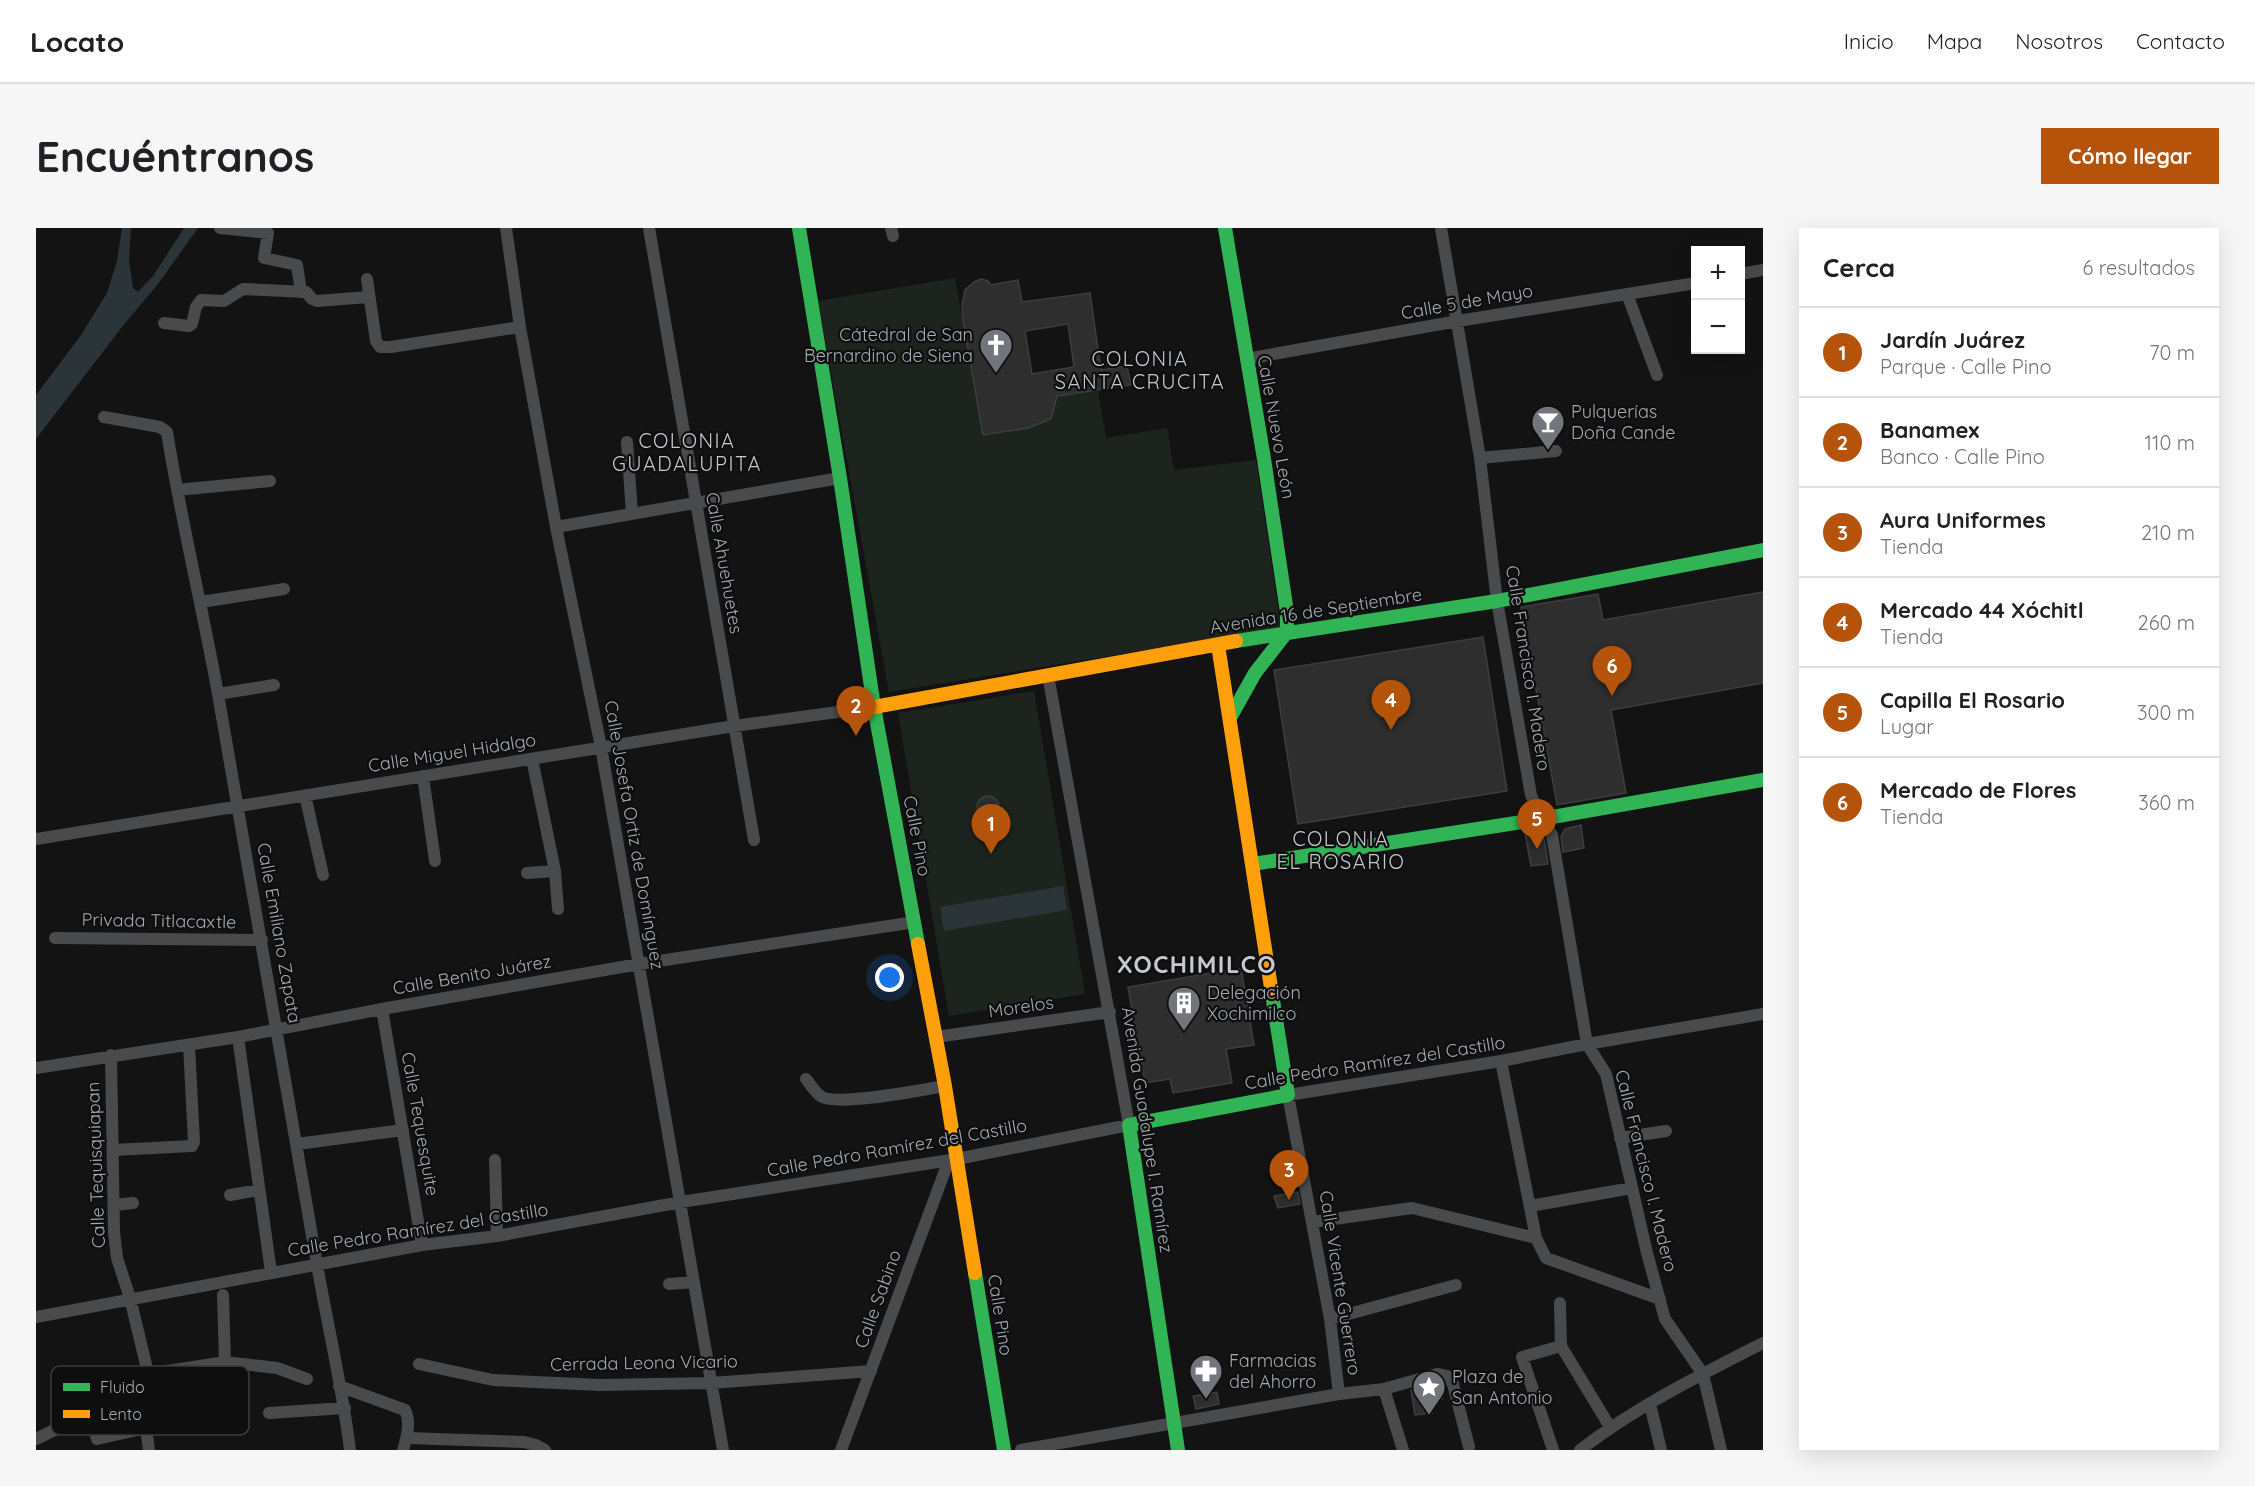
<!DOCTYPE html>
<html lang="es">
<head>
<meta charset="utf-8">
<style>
	body { margin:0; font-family:Quicksand,sans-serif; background:#f6f6f6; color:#202124 }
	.controls { position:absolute; right:18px; top:18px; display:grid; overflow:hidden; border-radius:0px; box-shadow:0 6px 24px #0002 }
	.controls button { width:54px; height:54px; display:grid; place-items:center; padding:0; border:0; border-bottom:2px solid #e0e0e0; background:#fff; color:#202124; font:30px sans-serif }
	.you { position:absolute; left:854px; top:750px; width:21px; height:21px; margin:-15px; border:4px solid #fff; border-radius:50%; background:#1a73e8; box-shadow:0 0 0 9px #1a73e833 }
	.badge { display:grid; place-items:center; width:39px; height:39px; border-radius:50%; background:#b45309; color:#fff; font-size:20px; font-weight:700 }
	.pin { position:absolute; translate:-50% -50px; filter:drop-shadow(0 2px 3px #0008) }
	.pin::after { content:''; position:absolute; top:32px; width:21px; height:18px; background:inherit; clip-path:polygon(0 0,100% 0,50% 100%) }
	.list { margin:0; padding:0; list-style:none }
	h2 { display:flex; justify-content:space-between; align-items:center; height:78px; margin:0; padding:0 24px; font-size:26px }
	h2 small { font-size:20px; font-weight:400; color:#757577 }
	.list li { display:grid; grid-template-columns:39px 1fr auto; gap:18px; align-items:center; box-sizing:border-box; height:90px; padding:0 24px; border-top:2px solid #e0e0e0 }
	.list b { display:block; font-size:22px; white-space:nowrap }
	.list p { margin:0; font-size:20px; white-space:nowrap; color:#757577 }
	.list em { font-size:20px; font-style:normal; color:#757577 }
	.map { position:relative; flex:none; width:1727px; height:1222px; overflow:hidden; border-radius:0px }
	header { display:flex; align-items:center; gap:36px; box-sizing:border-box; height:84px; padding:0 30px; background:#fff; border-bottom:2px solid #e0e0e0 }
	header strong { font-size:28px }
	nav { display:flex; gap:33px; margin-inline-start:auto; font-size:21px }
	.intro { display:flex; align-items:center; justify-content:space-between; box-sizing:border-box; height:144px; padding:0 36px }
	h1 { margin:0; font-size:42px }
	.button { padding:15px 27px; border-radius:0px; background:#b45309; color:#fff; font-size:21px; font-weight:700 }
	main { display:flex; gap:36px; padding:0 36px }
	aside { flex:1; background:#fff; border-radius:0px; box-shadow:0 6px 24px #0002 }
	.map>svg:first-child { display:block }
	.green { fill:#1d241e }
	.water { fill:#2b3438 }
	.building { fill:#2e2e2f; stroke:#3c3e40; stroke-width:1.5; fill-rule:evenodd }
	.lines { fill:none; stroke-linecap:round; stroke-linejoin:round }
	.street { stroke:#484a4c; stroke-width:12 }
	.fast { stroke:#30b455; stroke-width:14 }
	.slow { stroke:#ff9f0a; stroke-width:14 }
	.labels { text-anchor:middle; stroke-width:4.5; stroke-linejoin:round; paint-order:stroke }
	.street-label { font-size:18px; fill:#a5acb4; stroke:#0e0e0f }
	.poi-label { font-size:18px; fill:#a5acb4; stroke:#0e0e0f; text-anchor:start }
	.neighbourhood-label { font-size:20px; letter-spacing:1.5px; fill:#c6cad0; stroke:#0e0e0f }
	.district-label { font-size:24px; font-weight:bold; letter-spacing:1.5px; fill:#c6cad0; stroke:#0e0e0f }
	.key { fill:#0e0e0f; stroke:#3b3d41; stroke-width:1.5 }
	.key-label { font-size:16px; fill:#a5acb4 }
</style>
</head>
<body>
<header>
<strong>Locato</strong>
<nav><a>Inicio</a><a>Mapa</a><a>Nosotros</a><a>Contacto</a></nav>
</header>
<div class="intro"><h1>Encuéntranos</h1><a class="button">Cómo llegar</a></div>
<main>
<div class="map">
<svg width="1727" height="1222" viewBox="0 0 1727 1222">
	<rect width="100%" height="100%" fill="#131314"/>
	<!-- green -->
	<path class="green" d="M 919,50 L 947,207 L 992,200 L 1014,191 L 1021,168 L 1062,162 L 1070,210 L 1131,200 L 1138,242 L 1220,232 L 1245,400 L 853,464 L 782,73 Z
		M 998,463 L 1049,766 L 913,788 L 862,485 Z"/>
	<!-- water -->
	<path class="water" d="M 86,0 L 95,0 L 93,31 L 97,60 L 102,64 L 117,48 L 148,0 L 162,0 L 122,56 L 86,99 L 0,211 L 0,167 L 45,107 L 71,65 L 81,33 Z
		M 1027,658 L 1031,682 L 908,703 L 904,679 Z"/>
	<!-- building -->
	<path class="building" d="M 945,51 L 952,53 L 955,57 L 982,52 L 986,74 L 1054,65 L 1065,142 L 1091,138 L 1095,157 L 1021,168 L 1015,191 L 992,200 L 947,207 L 927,93 L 926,76 L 929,62 L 938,54 ZM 1032,96 L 1038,139 L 996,146 L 989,103 Z
		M 1727,364 L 1727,455 L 1575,482 L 1590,565 L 1521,577 L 1485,379 L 1562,366 L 1567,392 Z
		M 1447,409 L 1471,563 L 1262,596 L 1238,442 Z
		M941 579a11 11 0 1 1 22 0a11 11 0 1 1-22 0Z
		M 1545,597 L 1548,620 L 1527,624 L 1525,609 L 1529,601 Z
		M 1503,603 L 1508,610 L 1512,636 L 1495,638 L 1489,606 Z
		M 1205,740 L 1218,817 L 1190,821 L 1196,855 L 1137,865 L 1134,851 L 1109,855 L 1092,759 Z
		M 1262,964 L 1264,976 L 1242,980 L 1238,968 Z
		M 1402,1155 L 1406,1171 L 1395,1174 L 1396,1185 L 1379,1187 L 1375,1162 Z
		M 1181,1164 L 1183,1176 L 1160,1181 L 1157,1168 Z"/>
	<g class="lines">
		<!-- street -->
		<path class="street" d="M 184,0 L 232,5 L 228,30 L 261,37 L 265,64
			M 470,0 L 484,99 L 520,299 L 565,519 L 687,1222
			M 613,0 L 718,612
			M 855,0 L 857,8
			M 1405,0 L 1444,230 L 1461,373 L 1495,567 L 1505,591 L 1516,607 L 1551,816 L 1570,846 L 1611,1025 L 1629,1091 L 1667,1146 L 1685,1222
			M 1704,46 L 1727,42
			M 331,51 L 340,113 L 344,119 L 355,119 L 484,99
			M 1591,66 L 1621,147
			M 128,95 L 153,98 L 156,96 L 160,79 L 165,72 L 188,73 L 207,61 L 270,64 L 276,71 L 281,73 L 332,69
			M 1210,131 L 1422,93 L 1660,55
			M 68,189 L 124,199 L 131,204 C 145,292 166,378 182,466 C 215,652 248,838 279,1025 C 290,1091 306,1156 314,1222
			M 591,214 L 596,286
			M 1444,230 L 1520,223
			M 141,262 L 234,253
			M 520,299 L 804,250
			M 165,374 L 248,361
			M 182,466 L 238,457
			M 496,531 L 519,643 L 522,681
			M 387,548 L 399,633
			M 269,567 L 287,647
			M 0,611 L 698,498 L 838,479
			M 491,645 L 519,643
			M 19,710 L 226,712
			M 346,781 L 386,1017
			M 202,809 L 235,1044
			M 900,809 L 1074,784
			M 75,827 L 78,1004 L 81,1030 L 94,1070 L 113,1149
			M 1465,833 L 1500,1010 L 1510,1030 L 1624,1071
			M 0,840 L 202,809 L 346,781 L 603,736 L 879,694
			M 770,851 C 774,856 780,866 786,869 C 805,878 885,862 909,858
			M 1584,910 L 1630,903
			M 261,916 L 367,902
			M 77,922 L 156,918 L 158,914 L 153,817
			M 459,932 L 461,1008
			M 194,967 L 223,962
			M 78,977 L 97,975
			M 1494,978 L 1596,960
			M 1277,994 L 1376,980 L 1500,1010
			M 633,1056 L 658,1054
			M 187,1067 L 189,1134
			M 1524,1075 L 1525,1118
			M 0,1089 L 386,1017 L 461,1008 L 645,974 L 921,931 L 1093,897 L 1012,447
			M 1294,1091 L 1420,1057
			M 1525,1118 L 1574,1199
			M 383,1136 L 457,1152 L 564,1157 L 676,1155 L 835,1143
			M 303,1158 L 369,1182 C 375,1194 371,1209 367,1222
			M 1348,1161 L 1367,1222
			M 1303,1166 L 1294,1091 L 1252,867 L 1465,833 L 1551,816 L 1727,786
			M 1614,1176 L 1625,1222
			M 53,1185 L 61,1211 L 110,1200 L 113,1222
			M 233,1185 L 309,1180
			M 371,1210 L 488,1214 L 500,1217 L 509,1222
			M 0,1211 L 53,1185 L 101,1154 L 132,1143 L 189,1134 L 241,1140 L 271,1151
			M 805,1222 L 913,932
			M 985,1222 L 1303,1166 L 1348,1161 L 1401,1146 L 1411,1148 L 1417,1156 L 1433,1219
			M 1517,1222 L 1486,1129 L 1525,1118
			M 1544,1222 C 1600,1179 1664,1147 1727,1115"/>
		<!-- fast -->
		<path class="fast" d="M 763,0 L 804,250 L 838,479 L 882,716
			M 1189,0 L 1228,231 L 1251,384 L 1251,404 L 1219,445 L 1195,488
			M 1200,413 L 1461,373 L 1727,322
			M 1217,636 L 1505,591 L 1727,552
			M 939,1045 L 968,1222
			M 1142,1222 L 1093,897 L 1252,867 L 1236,766"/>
		<!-- slow -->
		<path class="slow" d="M 1182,417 L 1236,766
			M 838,479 L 1200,413
			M 882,716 L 909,858 L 939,1045"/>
	</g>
	<!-- icons -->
	<defs>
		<g id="church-pin" transform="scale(1.725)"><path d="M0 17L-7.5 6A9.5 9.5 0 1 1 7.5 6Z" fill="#72767c" stroke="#0e0e0f"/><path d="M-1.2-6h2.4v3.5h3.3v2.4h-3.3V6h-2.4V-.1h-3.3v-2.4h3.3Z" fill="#fff"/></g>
		<g id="bar-pin" transform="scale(1.725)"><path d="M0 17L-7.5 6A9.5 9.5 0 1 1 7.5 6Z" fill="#72767c" stroke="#0e0e0f"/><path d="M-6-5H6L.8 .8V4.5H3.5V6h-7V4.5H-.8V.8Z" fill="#fff"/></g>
		<g id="building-pin" transform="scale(1.725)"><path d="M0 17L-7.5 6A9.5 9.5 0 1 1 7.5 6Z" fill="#72767c" stroke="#0e0e0f"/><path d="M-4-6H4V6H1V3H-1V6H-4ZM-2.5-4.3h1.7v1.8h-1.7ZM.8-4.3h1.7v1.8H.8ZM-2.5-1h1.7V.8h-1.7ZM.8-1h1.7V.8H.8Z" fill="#fff"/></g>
		<g id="pharmacy-pin" transform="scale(1.725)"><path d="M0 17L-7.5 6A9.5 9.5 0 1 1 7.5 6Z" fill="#72767c" stroke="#0e0e0f"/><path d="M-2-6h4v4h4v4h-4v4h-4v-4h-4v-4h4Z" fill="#fff"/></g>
		<g id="sight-pin" transform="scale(1.725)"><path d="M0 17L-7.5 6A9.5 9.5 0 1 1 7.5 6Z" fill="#72767c" stroke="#0e0e0f"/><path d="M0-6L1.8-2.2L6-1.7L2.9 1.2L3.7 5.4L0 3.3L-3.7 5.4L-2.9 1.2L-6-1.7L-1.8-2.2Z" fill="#fff"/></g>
	</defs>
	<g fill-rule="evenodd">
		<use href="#church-pin" x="960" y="117"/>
		<use href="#bar-pin" x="1512" y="194"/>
		<use href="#building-pin" x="1148" y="775"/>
		<use href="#pharmacy-pin" x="1170" y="1143"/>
		<use href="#sight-pin" x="1393" y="1159"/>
	</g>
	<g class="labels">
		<!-- street labels -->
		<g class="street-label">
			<text transform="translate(1431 74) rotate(-10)" y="6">Calle 5 de Mayo</text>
			<text transform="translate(1240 199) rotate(80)" y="6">Calle Nuevo León</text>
			<text transform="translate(688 335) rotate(80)" y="6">Calle Ahuehuetes</text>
			<text transform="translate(1280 383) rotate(-9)" y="6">Avenida 16 de Septiembre</text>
			<text transform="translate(1492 440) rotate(81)" y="6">Calle Francisco I. Madero</text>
			<text transform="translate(416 525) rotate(-9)" y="6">Calle Miguel Hidalgo</text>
			<text transform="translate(598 607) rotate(80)" y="6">Calle Josefa Ortiz de Domínguez</text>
			<text transform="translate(881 608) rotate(79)" y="6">Calle Pino</text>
			<text transform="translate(123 693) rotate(1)" y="6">Privada Titlacaxtle</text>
			<text transform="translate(243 705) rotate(80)" y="6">Calle Emiliano Zapata</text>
			<text transform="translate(436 747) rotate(-10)" y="6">Calle Benito Juárez</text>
			<text transform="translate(985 779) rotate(-8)" y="6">Morelos</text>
			<text transform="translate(1339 835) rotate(-9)" y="6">Calle Pedro Ramírez del Castillo</text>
			<text transform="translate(384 896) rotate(80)" y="6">Calle Tequesquite</text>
			<text transform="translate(1111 902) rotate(81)" y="6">Avenida Guadalupe I. Ramírez</text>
			<text transform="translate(861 920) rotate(-10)" y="6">Calle Pedro Ramírez del Castillo</text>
			<text transform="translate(60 937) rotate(-92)" y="6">Calle Tequisquiapan</text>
			<text transform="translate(1610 943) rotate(76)" y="6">Calle Francisco I. Madero</text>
			<text transform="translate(382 1002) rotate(-9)" y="6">Calle Pedro Ramírez del Castillo</text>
			<text transform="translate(1304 1055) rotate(81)" y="6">Calle Vicente Guerrero</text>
			<text transform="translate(842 1071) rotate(-70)" y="6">Calle Sabino</text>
			<text transform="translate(964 1087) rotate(81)" y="6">Calle Pino</text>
			<text transform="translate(608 1135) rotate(-1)" y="6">Cerrada Leona Vicario</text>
		</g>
		<!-- poi labels -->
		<g class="poi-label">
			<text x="937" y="113" text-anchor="end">Cátedral de San<tspan x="937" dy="21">Bernardino de Siena</tspan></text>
			<text x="1535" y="190">Pulquerías<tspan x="1535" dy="21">Doña Cande</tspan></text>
			<text x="1171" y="771">Delegación<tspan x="1171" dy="21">Xochimilco</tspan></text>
			<text x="1193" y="1139">Farmacias<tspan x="1193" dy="21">del Ahorro</tspan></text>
			<text x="1416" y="1155">Plaza de<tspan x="1416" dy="21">San Antonio</tspan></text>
		</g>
		<!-- neighbourhood labels -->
		<g class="neighbourhood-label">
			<text x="1104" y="138">COLONIA<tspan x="1104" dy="23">SANTA CRUCITA</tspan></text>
			<text x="651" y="220">COLONIA<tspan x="651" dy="23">GUADALUPITA</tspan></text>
			<text x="1305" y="618">COLONIA<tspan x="1305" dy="23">EL ROSARIO</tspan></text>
		</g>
		<!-- district labels -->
		<g class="district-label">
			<text x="1161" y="745">XOCHIMILCO</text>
		</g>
	</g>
	<!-- legend -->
	<rect x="15" y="1138" width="198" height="69" rx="9" class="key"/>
	<rect x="27" y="1155" width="27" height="8" fill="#30b455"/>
	<rect x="27" y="1182" width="27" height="8" fill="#ff9f0a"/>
	<g class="key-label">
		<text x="64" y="1165">Fluido</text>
		<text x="64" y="1192">Lento</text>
	</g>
</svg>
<div class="controls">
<button>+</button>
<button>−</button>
</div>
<div class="you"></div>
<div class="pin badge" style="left:955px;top:626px">1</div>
<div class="pin badge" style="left:820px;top:508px">2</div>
<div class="pin badge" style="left:1253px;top:972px">3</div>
<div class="pin badge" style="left:1355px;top:502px">4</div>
<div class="pin badge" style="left:1501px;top:621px">5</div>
<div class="pin badge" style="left:1576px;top:468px">6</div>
</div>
<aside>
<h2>Cerca<small>6 resultados</small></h2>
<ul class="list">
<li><span class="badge">1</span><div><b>Jardín Juárez</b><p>Parque · Calle Pino</p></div><em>70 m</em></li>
<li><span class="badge">2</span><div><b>Banamex</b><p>Banco · Calle Pino</p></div><em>110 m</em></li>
<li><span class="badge">3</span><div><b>Aura Uniformes</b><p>Tienda</p></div><em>210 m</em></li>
<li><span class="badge">4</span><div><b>Mercado 44 Xóchitl</b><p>Tienda</p></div><em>260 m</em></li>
<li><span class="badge">5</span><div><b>Capilla El Rosario</b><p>Lugar</p></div><em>300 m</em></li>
<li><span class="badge">6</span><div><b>Mercado de Flores</b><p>Tienda</p></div><em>360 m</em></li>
</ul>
</aside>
</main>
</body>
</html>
